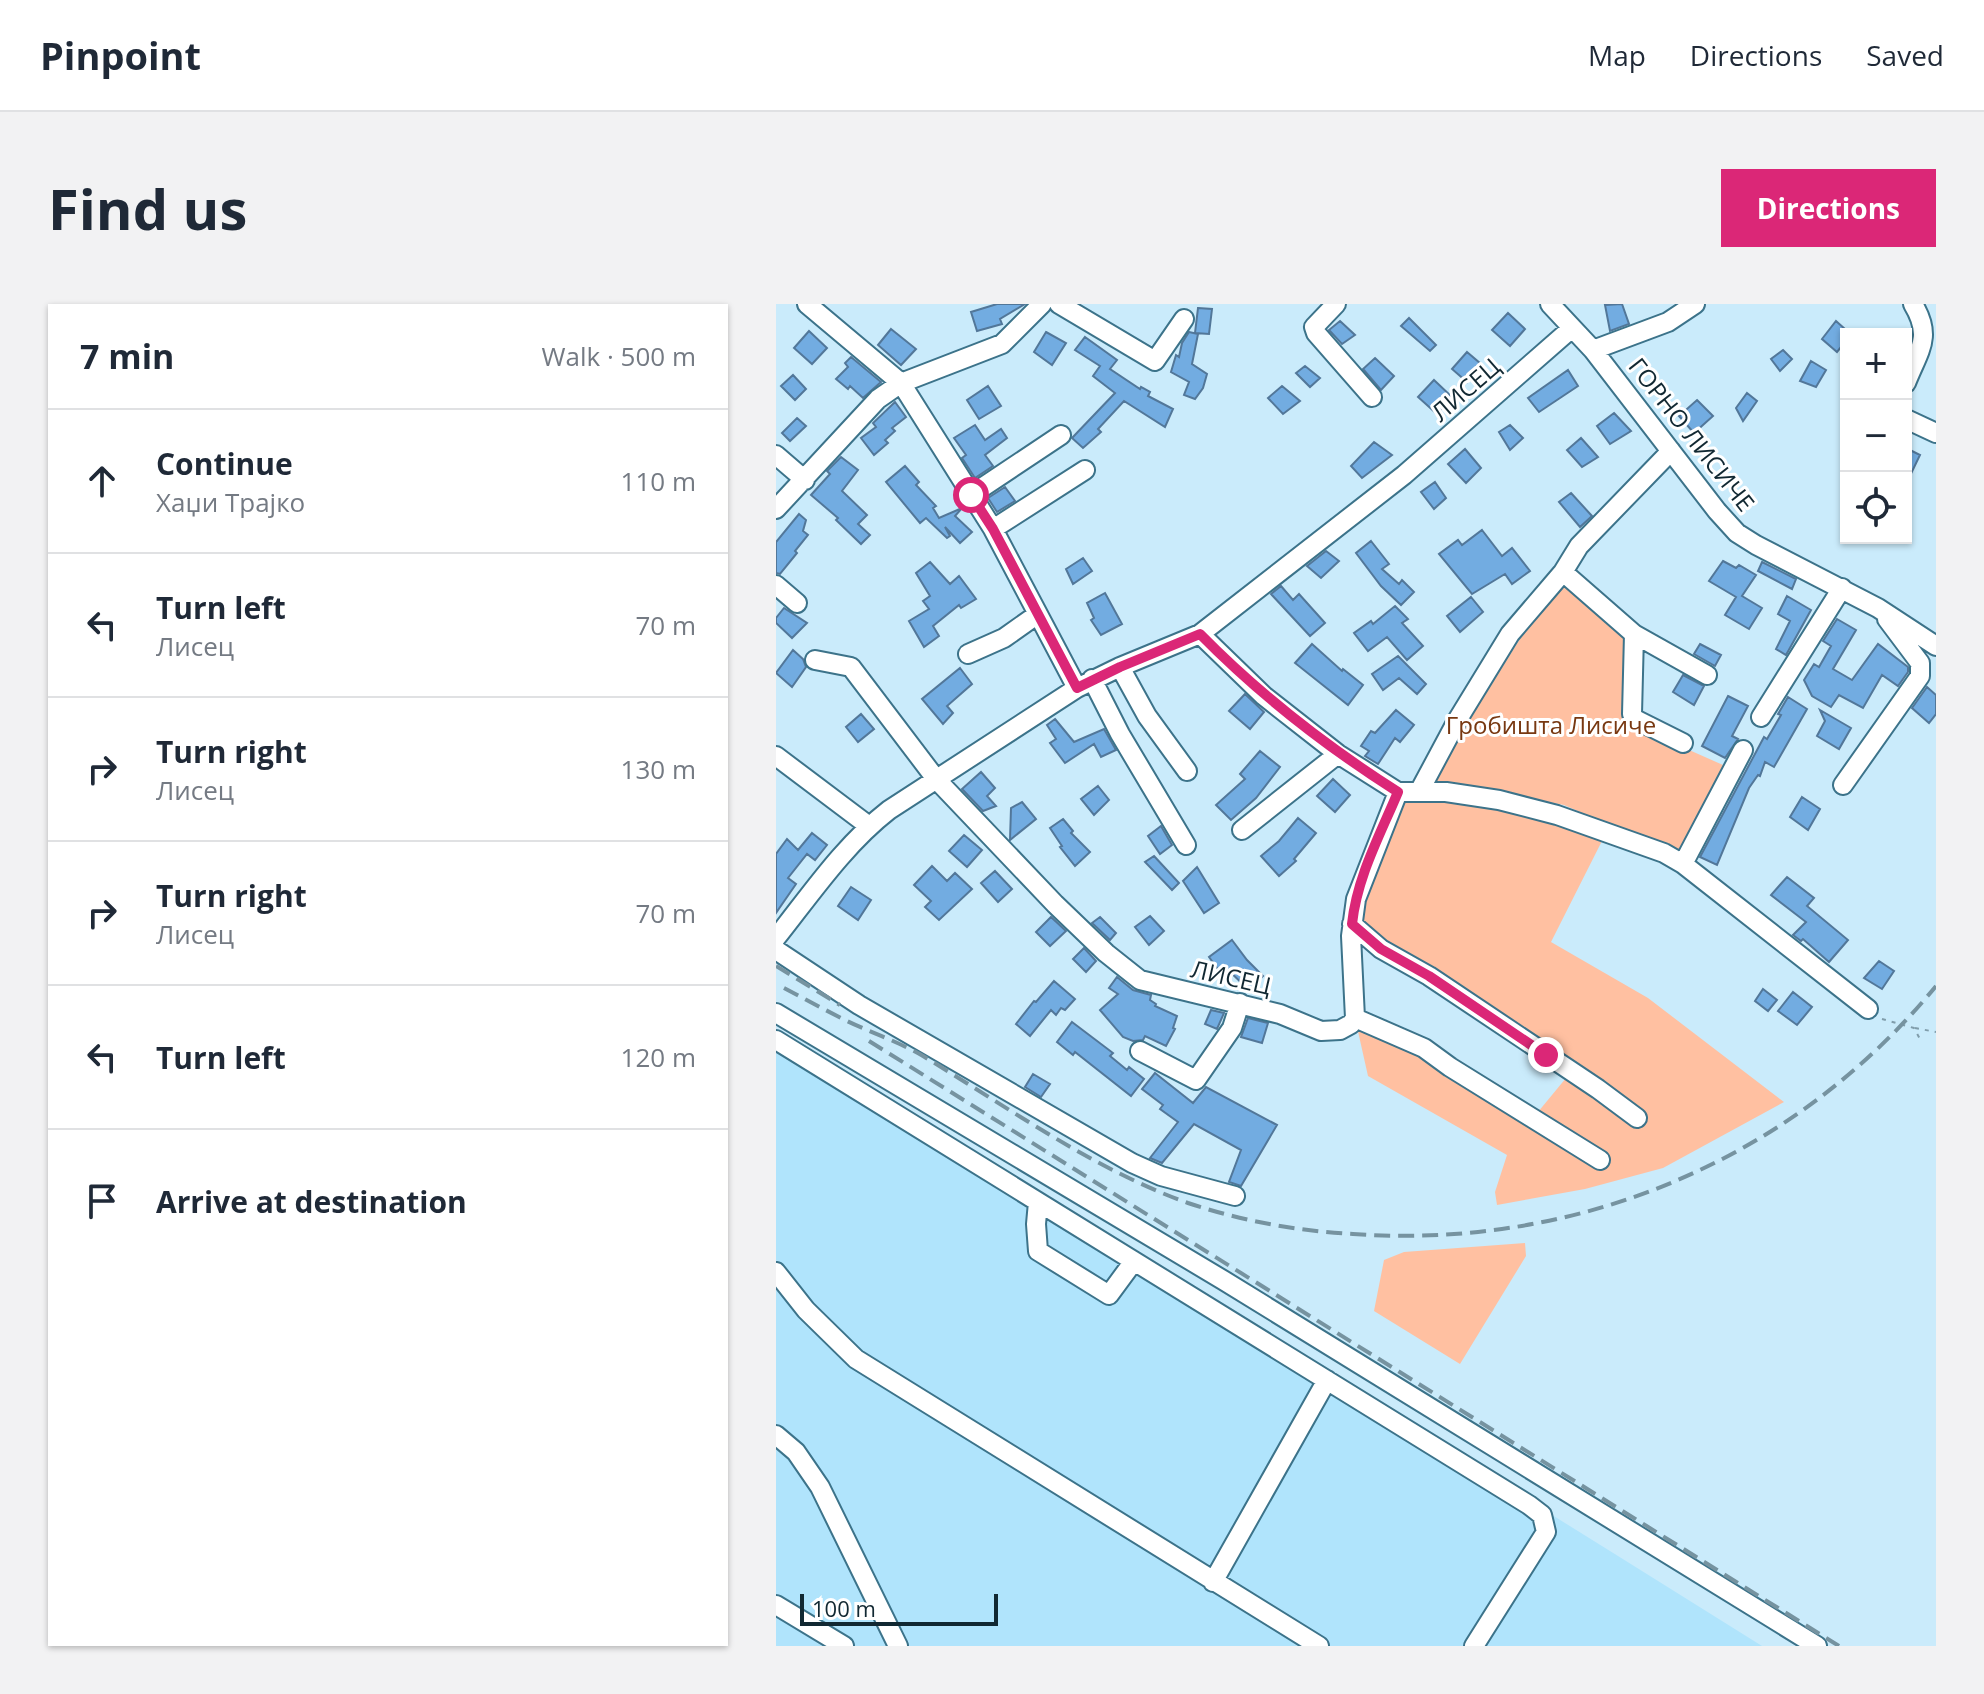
<!DOCTYPE html>
<html lang="en">
<head>
<meta charset="utf-8">
<style>
	body { margin:0; font-family:"Open Sans",sans-serif; background:#f2f2f3; color:#1f2937 }
	.controls { position:absolute; right:24px; top:24px; display:grid; overflow:hidden; border-radius:0px; box-shadow:0 2px 6px #0004 }
	.controls button { width:72px; height:72px; display:grid; place-items:center; padding:0; border:0; border-bottom:2px solid #e0e1e3; background:#fff; color:#1f2937; font:40px sans-serif }
	.scale { position:absolute; left:24px; bottom:20px; width:198px; box-sizing:border-box; padding-left:8px; border:4px solid #112832; border-top:0; font-size:22px; line-height:28px; white-space:nowrap; color:#112832; -webkit-text-stroke:6px #fff; paint-order:stroke }
	.stop { position:absolute; width:24px; height:24px; margin:-18px; border:6px solid #db2777; border-radius:50%; background:#fff }
	.stop.end { background:#db2777; border-color:#fff; box-shadow:0 2px 8px #0008 }
	.list { margin:0; padding:0; list-style:none }
	h2 { display:flex; justify-content:space-between; align-items:center; height:104px; margin:0; padding:0 32px; font-size:34px }
	h2 small { font-size:26px; font-weight:400; color:#747a83 }
	.list li { display:grid; grid-template-columns:52px 1fr auto; gap:24px; align-items:center; box-sizing:border-box; height:144px; padding:0 32px; border-top:2px solid #e0e1e3 }
	.list b { display:block; font-size:30px; white-space:nowrap }
	.list p { margin:0; font-size:26px; white-space:nowrap; color:#747a83 }
	.list em { font-size:26px; font-style:normal; color:#747a83 }
	.icon { flex:none; width:44px; height:44px; fill:none; stroke:currentColor; stroke-width:2; stroke-linecap:round; stroke-linejoin:round }
	.map { position:relative; flex:none; width:1160px; height:1342px; overflow:hidden; border-radius:0px }
	header { display:flex; align-items:center; gap:48px; box-sizing:border-box; height:112px; padding:0 40px; background:#fff; border-bottom:2px solid #e0e1e3 }
	header strong { font-size:38px }
	nav { display:flex; gap:44px; margin-inline-start:auto; font-size:28px }
	.intro { display:flex; align-items:center; justify-content:space-between; box-sizing:border-box; height:192px; padding:0 48px }
	h1 { margin:0; font-size:56px }
	.button { padding:20px 36px; border-radius:0px; background:#db2777; color:#fff; font-size:28px; font-weight:700 }
	main { display:flex; gap:48px; padding:0 48px }
	aside { flex:1; background:#fff; border-radius:0px; box-shadow:0 2px 6px #0004 }
	.map>svg:first-child { display:block }
	.built { fill:#b0e4fc }
	.green { fill:#ffc0a1 }
	.building { fill:#72ace1; stroke:#527799; stroke-width:2 }
	.lines { fill:none; stroke-linecap:round; stroke-linejoin:round }
	.minor-casing { stroke:#3c738a; stroke-width:22 }
	.path { stroke:#809dab; stroke-width:2; stroke-dasharray:4 6; stroke-linecap:butt }
	.minor { stroke:#fff; stroke-width:18 }
	.rail { stroke:#7693a0; stroke-width:4; stroke-dasharray:16 8; stroke-linecap:butt }
	.route { stroke:#db2777; stroke-width:10 }
	.labels { text-anchor:middle; stroke-width:6; stroke-linejoin:round; paint-order:stroke }
	.street-label { font-size:24px; fill:#112832; stroke:#fff }
	.park-label { font-size:24px; fill:#783811; stroke:#fff }
</style>
</head>
<body>
<header>
<strong>Pinpoint</strong>
<nav><a>Map</a><a>Directions</a><a>Saved</a></nav>
</header>
<div class="intro"><h1>Find us</h1><a class="button">Directions</a></div>
<main>
<aside>
<h2>7 min<small>Walk · 500 m</small></h2>
<ul class="list">
<li><svg class="icon" aria-label="ahead" viewBox="0 0 24 24"><path d="M12 20V5M6 11l6-6 6 6"/></svg><div><b>Continue</b><p>Хаџи Трајко</p></div><em>110 m</em></li>
<li><svg class="icon" aria-label="left" viewBox="0 0 24 24"><path d="M17 20v-9H6M10 6l-5 5 5 5"/></svg><div><b>Turn left</b><p>Лисец</p></div><em>70 m</em></li>
<li><svg class="icon" aria-label="right" viewBox="0 0 24 24"><path d="M7 20v-9h11M14 6l5 5-5 5"/></svg><div><b>Turn right</b><p>Лисец</p></div><em>130 m</em></li>
<li><svg class="icon" aria-label="right" viewBox="0 0 24 24"><path d="M7 20v-9h11M14 6l5 5-5 5"/></svg><div><b>Turn right</b><p>Лисец</p></div><em>70 m</em></li>
<li><svg class="icon" aria-label="left" viewBox="0 0 24 24"><path d="M17 20v-9H6M10 6l-5 5 5 5"/></svg><div><b>Turn left</b></div><em>120 m</em></li>
<li><svg class="icon" aria-label="arrive" viewBox="0 0 24 24"><path d="M6 21V4h12l-3 4 3 4H6"/></svg><div><b>Arrive at destination</b></div></li>
</ul>
</aside>
<div class="map">
<svg width="1160" height="1342" viewBox="0 0 1160 1342">
	<rect width="100%" height="100%" fill="#caebfb"/>
	<!-- built -->
	<path class="built" d="M 0,728 L 842,1252 L 986,1342 L 0,1342 Z"/>
	<!-- green -->
	<path class="green" d="M 788,281 L 846,323 L 852,339 L 847,410 L 868,426 L 947,461 L 904,552 L 788,501 L 655,476 L 754,319 Z
		M 644,486 L 831,527 L 775,638 L 872,694 L 1008,798 L 887,864 L 809,885 L 721,901 L 719,888 L 731,851 L 592,772 L 579,714 L 757,814 L 795,768 L 615,651 L 577,609 L 622,488 Z
		M 749,939 L 750,952 L 684,1060 L 598,1007 L 608,956 L 628,948 Z"/>
	<!-- building -->
	<path class="building" d="M 221,0 L 249,0 L 224,15 L 226,20 L 201,27 L 195,8 Z
		M 846,0 L 853,20 L 834,27 L 829,1 Z
		M 422,4 L 436,5 L 433,30 L 419,29 Z
		M 732,9 L 749,25 L 734,42 L 716,26 Z
		M 633,14 L 660,41 L 654,47 L 625,22 Z
		M 564,17 L 579,31 L 566,40 L 553,26 Z
		M 1060,17 L 1070,26 L 1070,37 L 1061,48 L 1046,35 Z
		M 115,25 L 140,45 L 125,61 L 102,41 Z
		M 33,27 L 51,44 L 36,60 L 18,44 Z
		M 270,28 L 290,39 L 276,61 L 258,48 Z
		M 413,28 L 422,30 L 416,60 L 431,70 L 427,84 L 419,95 L 408,91 L 413,78 L 395,68 L 400,51 L 403,53 L 406,39 Z
		M 309,33 L 341,56 L 334,65 L 364,85 L 365,83 L 374,88 L 372,92 L 397,105 L 389,123 L 348,97 L 322,125 L 325,128 L 307,144 L 296,134 L 339,89 L 317,72 L 324,62 L 299,46 Z
		M 1007,46 L 1016,55 L 1004,67 L 995,55 Z
		M 691,48 L 705,60 L 691,78 L 676,65 Z
		M 75,53 L 105,78 L 87,94 L 74,82 L 72,85 L 60,75 L 72,63 L 69,59 Z
		M 599,54 L 618,72 L 605,86 L 587,65 Z
		M 1035,57 L 1050,66 L 1040,83 L 1024,77 Z
		M 529,62 L 544,74 L 534,83 L 520,69 Z
		M 792,66 L 802,82 L 763,108 L 752,94 Z
		M 17,71 L 30,85 L 19,96 L 5,82 Z
		M 658,76 L 676,93 L 661,110 L 642,93 Z
		M 212,82 L 225,102 L 203,115 L 191,96 Z
		M 506,82 L 524,97 L 507,110 L 492,94 Z
		M 971,89 L 981,97 L 967,117 L 960,104 Z
		M 921,96 L 937,112 L 918,129 L 903,112 Z
		M 119,98 L 130,113 L 116,124 L 119,127 L 109,136 L 112,139 L 98,151 L 85,134 L 100,123 L 97,119 Z
		M 838,109 L 855,127 L 834,140 L 821,122 Z
		M 21,114 L 30,122 L 14,137 L 6,129 Z
		M 199,121 L 209,136 L 225,125 L 231,134 L 209,151 L 217,162 L 199,174 L 186,154 L 190,151 L 178,134 Z
		M 734,121 L 747,134 L 734,146 L 723,128 Z
		M 805,134 L 822,153 L 806,163 L 791,146 Z
		M 598,138 L 616,151 L 586,174 L 575,162 Z
		M 1130,144 L 1144,151 L 1130,180 Z
		M 689,145 L 705,164 L 690,179 L 672,160 Z
		M 65,153 L 82,166 L 66,187 L 91,211 L 82,220 L 94,231 L 85,240 L 60,216 L 62,214 L 35,191 L 54,170 L 51,167 Z
		M 129,162 L 143,178 L 140,181 L 160,202 L 157,204 L 163,214 L 186,204 L 179,212 L 196,228 L 184,239 L 169,223 L 174,232 L 171,234 L 150,214 L 144,219 L 110,178 Z
		M 659,178 L 670,194 L 658,205 L 645,188 Z
		M 229,183 L 239,197 L 221,208 L 212,194 Z
		M 795,189 L 816,212 L 804,223 L 783,198 Z
		M 23,210 L 30,216 L 27,227 L 32,231 L 19,247 L 21,249 L 4,270 L 0,269 L 0,238 Z
		M 706,226 L 726,252 L 736,244 L 754,267 L 736,280 L 729,270 L 696,290 L 663,250 L 682,236 L 686,241 Z
		M 595,237 L 613,260 L 606,265 L 623,280 L 626,276 L 638,288 L 625,301 L 605,282 L 580,249 Z
		M 550,247 L 563,257 L 545,274 L 531,262 Z
		M 307,254 L 316,267 L 297,280 L 290,265 Z
		M 947,257 L 960,264 L 963,261 L 980,271 L 966,292 L 986,304 L 973,325 L 949,311 L 960,293 L 933,277 Z
		M 154,258 L 174,280 L 183,272 L 200,295 L 185,304 L 183,301 L 157,322 L 163,332 L 148,343 L 133,317 L 153,305 L 147,297 L 154,292 L 140,269 Z
		M 986,258 L 1020,275 L 1016,285 L 982,267 Z
		M 505,282 L 517,296 L 523,290 L 549,319 L 534,332 L 495,290 Z
		M 329,289 L 346,320 L 325,331 L 315,316 L 318,314 L 311,299 Z
		M 1011,292 L 1035,306 L 1010,351 L 1000,345 L 1014,317 L 1002,310 Z
		M 695,293 L 707,308 L 684,328 L 671,312 Z
		M 619,302 L 632,315 L 626,319 L 647,342 L 631,356 L 611,333 L 592,347 L 578,329 L 595,317 L 597,320 Z
		M 8,304 L 31,319 L 16,334 L 0,319 L 0,314 Z
		M 1061,315 L 1080,326 L 1057,365 L 1076,376 L 1102,340 L 1132,363 L 1132,368 L 1122,382 L 1106,371 L 1087,404 L 1063,391 L 1055,403 L 1036,392 L 1028,376 L 1038,360 L 1043,363 L 1055,342 L 1047,337 Z
		M 536,340 L 566,367 L 567,365 L 587,381 L 572,401 L 519,359 Z
		M 924,340 L 945,351 L 939,362 L 918,350 Z
		M 17,346 L 27,355 L 30,363 L 16,383 L 0,369 Z
		M 622,352 L 650,380 L 641,390 L 623,374 L 607,386 L 596,370 Z
		M 184,364 L 196,380 L 171,402 L 177,409 L 167,420 L 146,395 Z
		M 907,371 L 928,382 L 918,401 L 897,388 Z
		M 1151,383 L 1160,391 L 1160,410 L 1153,419 L 1136,404 Z
		M 469,390 L 488,408 L 474,425 L 453,407 Z
		M 952,392 L 972,402 L 956,432 L 962,435 L 949,454 L 926,442 Z
		M 1012,393 L 1031,405 L 998,463 L 989,458 L 984,472 L 982,471 L 973,484 L 941,561 L 924,553 L 988,433 L 991,435 L 1005,411 L 1002,410 Z
		M 620,406 L 638,421 L 624,438 L 619,434 L 602,460 L 589,452 L 593,447 L 585,442 L 595,427 L 599,429 Z
		M 1044,406 L 1075,424 L 1063,445 L 1041,432 L 1049,417 Z
		M 85,410 L 98,425 L 82,438 L 70,423 Z
		M 279,415 L 298,438 L 328,425 L 340,446 L 325,453 L 318,440 L 289,459 L 274,439 L 280,435 L 271,421 Z
		M 484,447 L 504,463 L 480,494 L 455,516 L 440,501 L 469,475 L 464,470 Z
		M 205,468 L 219,484 L 211,492 L 220,502 L 207,507 L 186,485 Z
		M 557,475 L 574,491 L 559,508 L 541,492 Z
		M 322,482 L 333,496 L 318,511 L 305,495 Z
		M 1026,493 L 1044,505 L 1032,526 L 1014,513 Z
		M 246,498 L 260,515 L 234,536 L 235,504 Z
		M 522,514 L 540,529 L 518,555 L 520,557 L 503,572 L 485,552 L 503,537 Z
		M 287,515 L 297,527 L 295,529 L 314,548 L 299,562 L 284,543 L 286,542 L 274,524 Z
		M 385,522 L 396,541 L 384,550 L 372,532 Z
		M 36,529 L 51,541 L 39,556 L 31,550 L 12,574 L 20,580 L 0,609 L 0,550 L 11,535 L 22,546 Z
		M 188,531 L 206,546 L 191,563 L 173,547 Z
		M 378,552 L 403,579 L 396,586 L 369,558 Z
		M 156,562 L 171,577 L 179,569 L 196,585 L 163,616 L 149,603 L 155,597 L 138,581 Z
		M 421,563 L 443,599 L 428,609 L 407,577 Z
		M 219,567 L 236,585 L 222,598 L 205,579 Z
		M 1011,573 L 1038,594 L 1031,602 L 1072,636 L 1053,658 L 1027,635 L 1025,637 L 1017,631 L 1030,618 L 995,591 Z
		M 75,583 L 95,596 L 82,616 L 62,602 Z
		M 374,612 L 388,627 L 373,641 L 359,623 Z
		M 275,613 L 290,627 L 274,642 L 260,628 Z
		M 324,613 L 340,629 L 334,636 L 316,619 Z
		M 456,636 L 471,656 L 487,672 L 473,686 L 450,664 L 444,668 L 433,653 Z
		M 308,644 L 320,657 L 310,668 L 297,655 Z
		M 1103,657 L 1118,667 L 1106,685 L 1088,674 Z
		M 341,673 L 357,686 L 375,691 L 374,696 L 380,700 L 379,702 L 401,712 L 397,724 L 399,725 L 390,742 L 369,732 L 367,736 L 357,737 L 347,733 L 324,706 L 342,690 L 333,684 Z
		M 278,677 L 299,695 L 289,706 L 285,704 L 280,711 L 275,706 L 254,732 L 240,720 L 258,697 L 260,698 Z
		M 987,685 L 1001,696 L 992,707 L 979,697 Z
		M 1017,688 L 1036,703 L 1021,721 L 1002,707 Z
		M 435,706 L 448,709 L 441,725 L 429,720 Z
		M 472,714 L 492,719 L 486,739 L 465,733 Z
		M 296,718 L 337,749 L 334,752 L 351,766 L 353,763 L 368,775 L 355,792 L 299,748 L 297,751 L 281,738 Z
		M 379,769 L 417,799 L 430,783 L 501,821 L 465,882 L 453,878 L 465,846 L 418,820 L 386,859 L 374,854 L 402,818 L 384,805 L 387,801 L 366,785 Z
		M 257,770 L 274,780 L 265,793 L 249,783 Z"/>
	<g class="lines">
		<!-- minor casing -->
		<g class="minor-casing">
			<path id="minor" d="M 31,0 L 125,79 L 217,225 L 301,384
				M 283,0 L 379,57 L 408,15
				M 560,0 L 538,23 L 540,29 L 596,93
				M 774,0 L 817,46 L 941,207 L 961,229 L 980,241 L 1102,304 L 1160,342
				M 817,46 L 892,18 L 919,0
				M 1130,79 C 1143,46 1157,33 1137,0
				M 1130,115 L 1160,129
				M 0,151 L 29,176
				M 195,191 L 285,131
				M 0,205 L 102,95 L 125,79 L 226,40 L 266,0
				M 217,225 L 309,166
				M 787,268 L 858,330 L 931,371
				M 0,281 L 21,299
				M 424,330 L 488,392 L 562,450 L 622,488 L 670,488 L 723,496 L 781,511 L 888,549 L 907,560 L 1092,705
				M 858,330 L 856,410 L 859,415 L 907,439
				M 192,350 L 228,334 L 262,310
				M 39,356 L 75,363 L 160,475 L 279,600 L 330,649 L 364,676 L 504,710 L 545,727 L 564,726 L 575,720 L 579,714 L 575,632 L 580,595 L 622,488
				M 344,363 L 371,412 L 411,467
				M 316,375 L 344,430 L 410,541
				M 985,413 L 1066,284
				M 0,452 L 93,522
				M 1067,481 L 1144,372 L 1144,359 L 1111,315
				M 644,486 L 682,415 L 734,330 L 787,268 L 803,242 L 895,147
				M 466,526 L 562,450
				M 907,560 L 967,446
				M 576,620 L 605,645 L 653,672 L 822,785 L 861,814
				M 0,634 C 35,590 68,541 113,506 L 301,384 L 344,363 L 424,330 L 628,171 L 796,24
				M 0,646 L 83,701 L 356,859 L 385,872 L 459,892
				M 0,709 L 447,976 L 1041,1342
				M 579,714 L 648,744 L 674,763 L 824,856
				M 0,736 L 753,1201 L 766,1211 L 770,1228 L 698,1342
				M 364,747 L 420,776 L 456,724 L 464,699
				M 262,898 L 260,920 L 262,947 L 333,991 L 358,957
				M 0,968 L 30,1006 L 80,1055 L 543,1342
				M 0,1131 L 20,1148 L 44,1183 L 122,1342
				M 437,1278 L 551,1076
				M 0,1301 L 68,1342"/>
		</g>
		<!-- path -->
		<path class="path" d="M 1106,715 L 1138,724 L 1144,735
			M 1139,724 L 1160,728"/>
		<!-- minor -->
		<use href="#minor" class="minor"/>
		<!-- rail -->
		<path class="rail" d="M 0,662 L 64,701
			M 8,684 C 29,695 49,706 71,717 C 96,729 123,738 147,752 C 233,804 317,865 412,899 C 466,917 521,927 577,930 C 801,946 1017,856 1160,682
			M 93,737 L 1063,1342"/>
	</g>
	<g class="lines">
		<!-- route -->
		<path class="route" d="M 195,191 L 217,225 L 301,384 L 344,363 L 424,330 C 485,392 548,441 622,488 C 604,531 581,573 576,620 L 605,645 L 653,672 L 770,751"/>
	</g>
	<g class="labels">
		<!-- street labels -->
		<g class="street-label">
			<text transform="translate(690 86) rotate(-41)" y="8">ЛИСЕЦ</text>
			<text transform="translate(915 131) rotate(52)" y="8">ГОРНО ЛИСИЧЕ</text>
			<text transform="translate(455 674) rotate(13)" y="8">ЛИСЕЦ</text>
		</g>
		<!-- park labels -->
		<g class="park-label">
			<text x="775" y="430">Гробишта Лисиче</text>
		</g>
	</g>
</svg>
<div class="controls">
<button>+</button>
<button>−</button>
<button><svg class="icon" aria-label="locate" viewBox="0 0 24 24"><circle cx="12" cy="12" r="6"/><path d="M12 2v4M12 18v4M2 12h4M18 12h4"/></svg></button>
</div>
<div class="scale">100 m</div>
<div class="stop" style="left:195px;top:191px"></div>
<div class="stop end" style="left:770px;top:751px"></div>
</div>
</main>
</body>
</html>
